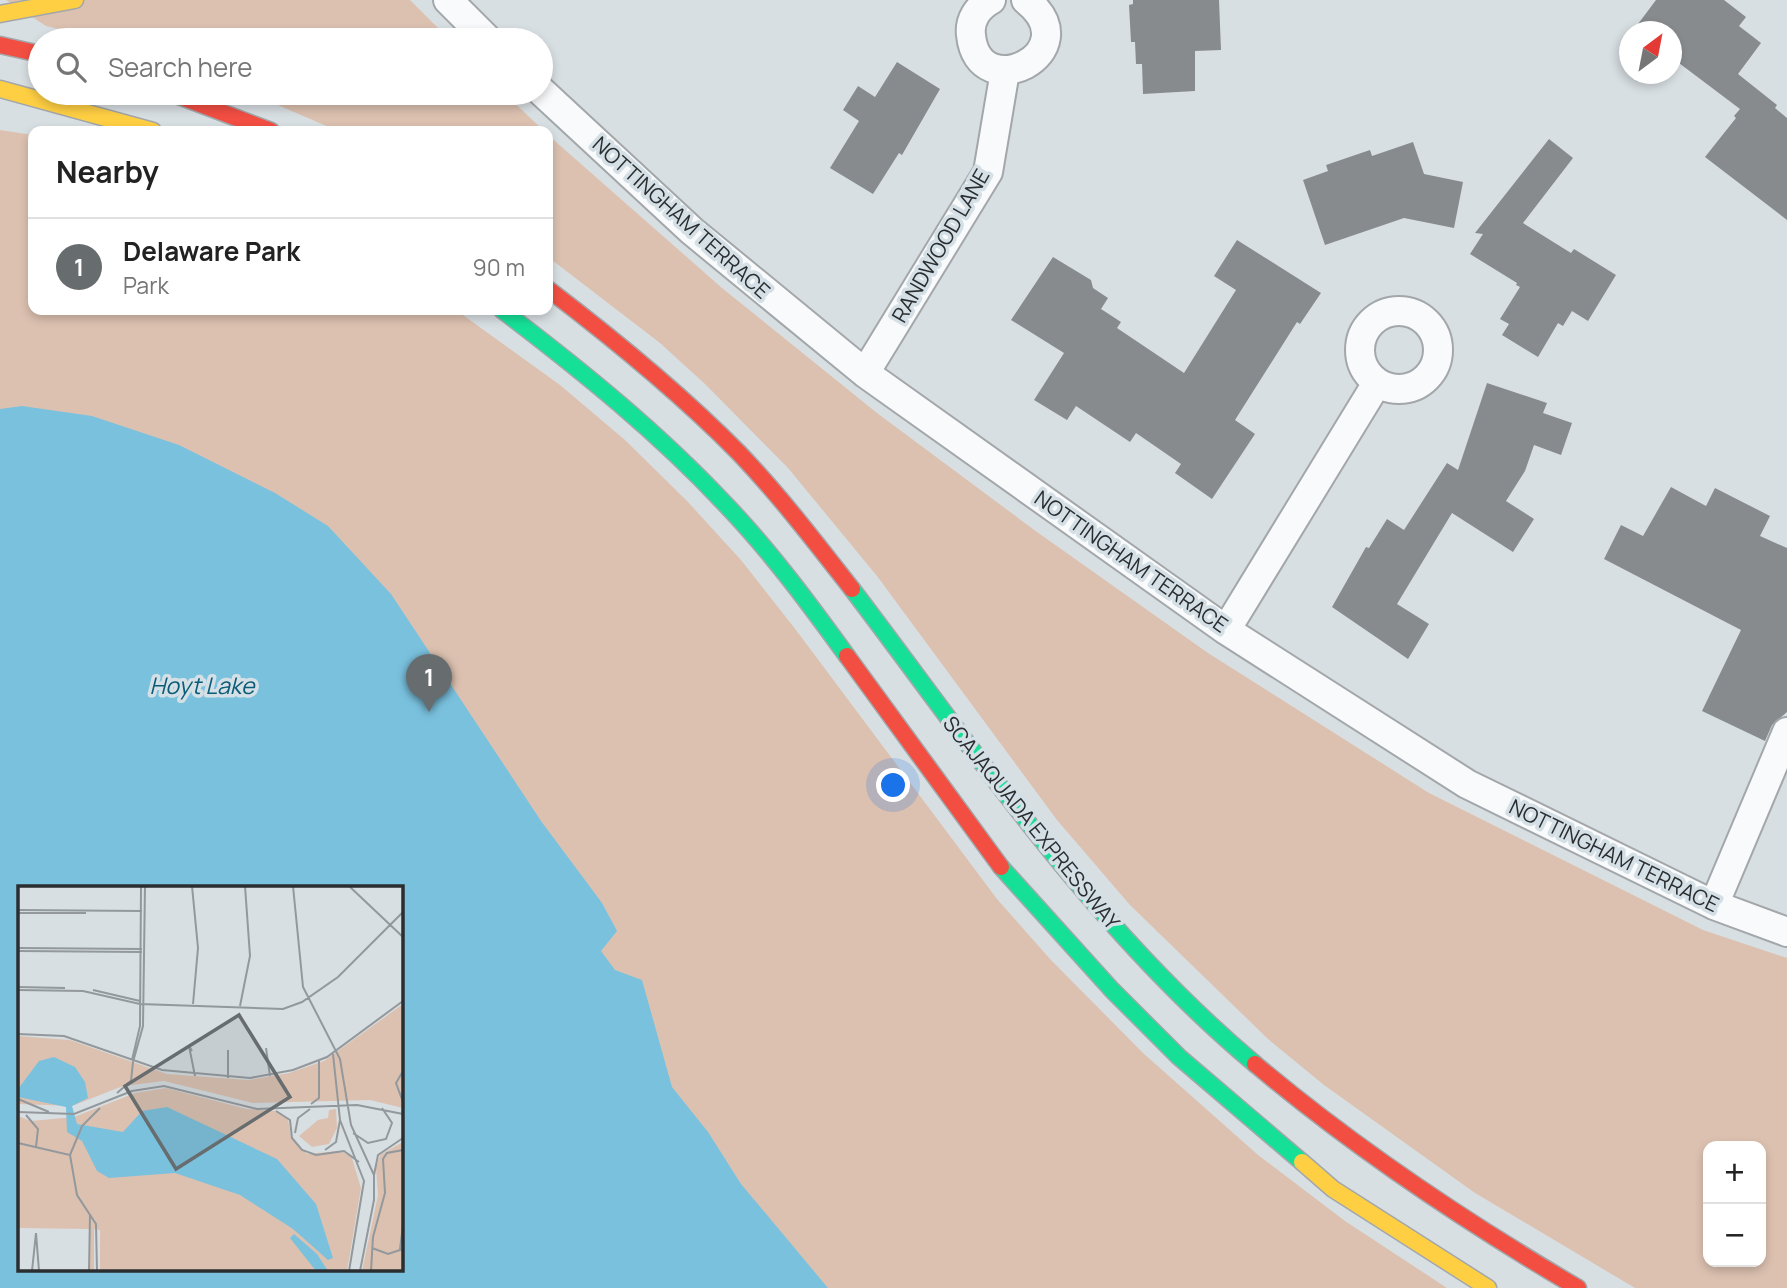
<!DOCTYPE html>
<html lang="en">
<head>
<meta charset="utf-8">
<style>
	body { margin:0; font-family:Manrope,sans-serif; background:#f6f6f6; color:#222 }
	.controls { position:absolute; right:21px; bottom:21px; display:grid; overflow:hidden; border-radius:14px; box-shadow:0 4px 10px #0003 }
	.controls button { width:63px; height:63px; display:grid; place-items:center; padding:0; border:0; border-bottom:2px solid #e0e0e0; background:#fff; color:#222; font:35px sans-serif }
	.compass { position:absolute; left:1619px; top:21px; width:63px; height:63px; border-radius:50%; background:#fff; box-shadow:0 4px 10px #0003; rotate:32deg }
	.you { position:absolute; left:894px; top:786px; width:24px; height:24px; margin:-18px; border:5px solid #fff; border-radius:50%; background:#1a73e8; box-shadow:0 0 0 10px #1a73e833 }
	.badge { display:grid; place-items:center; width:46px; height:46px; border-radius:50%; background:#676c6f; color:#fff; font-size:23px; font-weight:700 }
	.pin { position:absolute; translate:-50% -58px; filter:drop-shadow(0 2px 4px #0008) }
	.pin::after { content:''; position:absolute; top:37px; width:24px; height:21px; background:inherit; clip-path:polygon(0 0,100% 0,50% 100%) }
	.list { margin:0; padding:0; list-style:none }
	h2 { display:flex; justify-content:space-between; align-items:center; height:91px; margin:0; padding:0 28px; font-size:30px }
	h2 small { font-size:23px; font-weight:400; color:#767676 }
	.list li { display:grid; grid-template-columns:46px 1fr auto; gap:21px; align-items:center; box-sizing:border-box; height:98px; padding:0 28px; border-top:2px solid #e0e0e0 }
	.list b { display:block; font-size:26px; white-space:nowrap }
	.list p { margin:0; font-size:23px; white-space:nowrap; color:#767676 }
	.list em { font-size:23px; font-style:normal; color:#767676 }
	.icon { flex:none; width:38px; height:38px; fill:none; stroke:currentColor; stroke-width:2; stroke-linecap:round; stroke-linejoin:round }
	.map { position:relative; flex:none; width:1787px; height:1288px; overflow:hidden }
	.search { position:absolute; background:#fff; box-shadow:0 4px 10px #0003; left:28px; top:28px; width:525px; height:77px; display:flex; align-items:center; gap:18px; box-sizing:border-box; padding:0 24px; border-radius:38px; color:#767676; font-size:26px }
	.panel { position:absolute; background:#fff; box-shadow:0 4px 10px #0003; left:28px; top:126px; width:525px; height:189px; border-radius:14px }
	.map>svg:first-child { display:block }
	.green { fill:#dcc1b0; fill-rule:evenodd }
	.water { fill:#7ac1de; fill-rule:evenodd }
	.building { fill:#878b8e }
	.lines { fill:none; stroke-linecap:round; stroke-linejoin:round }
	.street-casing { stroke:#a3a7aa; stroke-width:32 }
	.fast-casing { stroke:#a3a7aa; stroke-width:19 }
	.slow-casing { stroke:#a3a7aa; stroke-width:19 }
	.jam-casing { stroke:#a3a7aa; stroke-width:19 }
	.street { stroke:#f9fafb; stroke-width:28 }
	.fast { stroke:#16e098; stroke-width:16 }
	.slow { stroke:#ffcf43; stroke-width:16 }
	.jam { stroke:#f24e42; stroke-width:16 }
	.labels { text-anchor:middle; stroke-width:7; stroke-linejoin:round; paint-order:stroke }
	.street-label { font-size:21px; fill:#2a2e31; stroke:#d4e0e6 }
	.water-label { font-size:23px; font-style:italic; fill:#0a5c77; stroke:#d4e0e6 }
	.inset-road { fill:none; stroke:#92989b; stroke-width:2 }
	.view { fill:#676c6f; fill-opacity:0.15; stroke:#676c6f; stroke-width:3.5 }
	.inset-edge { fill:none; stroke:#2a2e31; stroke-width:3.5 }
</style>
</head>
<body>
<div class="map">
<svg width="1787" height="1288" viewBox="0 0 1787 1288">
	<rect width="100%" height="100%" fill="#d8dfe2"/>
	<!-- green -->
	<path class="green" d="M 6,0 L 410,0 L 450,40 L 105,40 L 46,26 Z
		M 250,93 L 504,93 L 544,131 L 338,131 Z
		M 0,130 L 33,135 L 33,310 L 456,310 L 560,385 L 625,440 L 687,501 L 741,560 L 796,630 L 997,899 L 1050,959 L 1143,1053 L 1258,1155 L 1345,1221 L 1447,1288 L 0,1288 ZM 19,887 L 401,887 L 401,1269 L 19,1269 Z
		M 548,135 L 722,288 L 877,413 L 1037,532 L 1208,653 L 1429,793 L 1703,930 L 1787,958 L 1787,1288 L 1635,1288 L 1475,1193 L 1324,1085 L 1268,1039 L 1130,905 L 1057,820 L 877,576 L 788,468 L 705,384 L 660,343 L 548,257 ZM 1708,1146 L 1761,1146 L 1761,1262 L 1708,1262 Z"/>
	<!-- water -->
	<path class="water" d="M 22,406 L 92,416 L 179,445 L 275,493 L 328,526 L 391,594 L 541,821 L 602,903 L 617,931 L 601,951 L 615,970 L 642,980 L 672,1087 L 708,1132 L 741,1184 L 828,1288 L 0,1288 L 0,409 ZM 19,887 L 401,887 L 401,1269 L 19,1269 Z"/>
	<!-- building -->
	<path class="building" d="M 1133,0 L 1219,0 L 1221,50 L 1195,51 L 1195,91 L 1143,94 L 1142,64 L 1136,64 L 1135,42 L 1131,42 L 1129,5 L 1133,4 Z
		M 1656,0 L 1724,0 L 1746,17 L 1739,26 L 1761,43 L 1738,74 L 1777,105 L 1775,108 L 1787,118 L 1787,220 L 1705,157 L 1736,118 L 1734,116 L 1740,109 L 1671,57 L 1671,32 L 1632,32 Z
		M 897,62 L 940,89 L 902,155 L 899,153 L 873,194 L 830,168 L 859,121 L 843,110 L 858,86 L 875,97 Z
		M 1549,139 L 1573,158 L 1523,223 L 1571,253 L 1574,249 L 1616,275 L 1588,321 L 1572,311 L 1563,326 L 1558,323 L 1538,357 L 1502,335 L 1509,324 L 1500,319 L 1520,287 L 1516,285 L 1517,283 L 1470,254 L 1483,234 L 1475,233 Z
		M 1413,142 L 1424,174 L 1463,182 L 1454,228 L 1404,218 L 1325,245 L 1303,180 L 1328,171 L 1326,165 L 1370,150 L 1372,156 Z
		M 1237,240 L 1321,293 L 1300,324 L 1297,322 L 1235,420 L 1255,434 L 1212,499 L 1175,473 L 1181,464 L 1136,433 L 1130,442 L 1076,406 L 1067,420 L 1034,400 L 1064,353 L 1011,320 L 1053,257 L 1091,280 L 1093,288 L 1108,298 L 1101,309 L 1121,322 L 1117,328 L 1184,373 L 1236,290 L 1214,276 Z
		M 1487,383 L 1547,403 L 1543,413 L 1572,423 L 1561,455 L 1534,445 L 1525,471 L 1506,501 L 1534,519 L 1513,552 L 1452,513 L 1397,604 L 1429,624 L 1408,659 L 1332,607 L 1366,547 L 1369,548 L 1387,519 L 1404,530 L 1447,463 L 1458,470 Z
		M 1671,487 L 1706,506 L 1715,488 L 1770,516 L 1760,536 L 1787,548 L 1787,712 L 1772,725 L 1765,741 L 1702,711 L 1741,630 L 1604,559 L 1621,525 L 1643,536 Z"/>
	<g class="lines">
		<!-- street casing -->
		<g class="street-casing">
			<path id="street" d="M 448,0 L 488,40
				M 991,0 C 978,7 969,20 971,35 C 978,108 1091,52 1026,0
				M 541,91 L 692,231 L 865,373 L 1226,630 L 1467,784 L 1714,905 L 1787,932
				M1360 350a39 39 0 1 1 78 0a39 39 0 1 1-78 0Z
				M 865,373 L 988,172 L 1005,71
				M 1226,630 L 1377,383
				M 1714,905 L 1787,732"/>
		</g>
		<!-- fast casing -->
		<g class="fast-casing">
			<path id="fast" d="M 502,310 C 581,370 659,433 727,506 C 771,552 810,605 847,656
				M 852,589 C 978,755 1094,929 1255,1064
				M 1001,867 L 1112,990 L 1179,1057 L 1302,1162"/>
		</g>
		<!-- slow casing -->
		<g class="slow-casing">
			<path id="slow" d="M 0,14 L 75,0
				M 0,89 L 153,131
				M 1302,1162 L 1333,1189 L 1488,1288"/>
		</g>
		<!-- jam casing -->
		<g class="jam-casing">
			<path id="jam" d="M 0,45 L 40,54
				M 171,93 L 271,131
				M 548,289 C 615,340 680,393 739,453 C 780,496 816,543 852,589
				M 847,656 L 1001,867
				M 1255,1064 C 1356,1149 1464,1221 1578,1288"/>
		</g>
		<!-- street -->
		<use href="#street" class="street"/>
		<!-- fast -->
		<use href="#fast" class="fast"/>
		<!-- slow -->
		<use href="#slow" class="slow"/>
		<!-- jam -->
		<use href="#jam" class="jam"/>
	</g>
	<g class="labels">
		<!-- street labels -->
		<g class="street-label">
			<text transform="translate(681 218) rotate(42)" y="7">NOTTINGHAM TERRACE</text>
			<text transform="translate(941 246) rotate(-60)" y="7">RANDWOOD LANE</text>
			<text transform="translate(1131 562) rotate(35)" y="7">NOTTINGHAM TERRACE</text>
			<text transform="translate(1031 823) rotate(51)" y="7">SCAJAQUADA EXPRESSWAY</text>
			<text transform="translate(1614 856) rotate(26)" y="7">NOTTINGHAM TERRACE</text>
		</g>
		<!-- water labels -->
		<g class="water-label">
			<text x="202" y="694">Hoyt Lake</text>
		</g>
	</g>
	<!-- overview -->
	<g transform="translate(18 886)">
		<rect width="385" height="385" fill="#d8dfe2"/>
		<path d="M 385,118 L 385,222 L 352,214 L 235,217 L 146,195 L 105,200 L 54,220 L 0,218 L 0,150 L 52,154 L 149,188 L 230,194 L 271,187 L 306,175 ZM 148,202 L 229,223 L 258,225 L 270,233 L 273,251 L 289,268 L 320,265 L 333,269 L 343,302 L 329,385 L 82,385 L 82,344 L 76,343 L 76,385 L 72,385 L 72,343 L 0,342 L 0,230 L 13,235 L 56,231 L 117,207 ZM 318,223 L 319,242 L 311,258 L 294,261 L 281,250 L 300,234 L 310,232 L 311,224 ZM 385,256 L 385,385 L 344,385 L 360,309 L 358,282 L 362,269 Z" fill="#dcc1b0"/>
		<path d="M 36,171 L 57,181 L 67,196 L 70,212 L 54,220 L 59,238 L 105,246 L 124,225 L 149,221 L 259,273 L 298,318 L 315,372 L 310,374 L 275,343 L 222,309 L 157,287 L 91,292 L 79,285 L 64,255 L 49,246 L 48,221 L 0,211 L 0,203 L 21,175 ZM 276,348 L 299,368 L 310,385 L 298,385 L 272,352 Z" fill="#7ac1de"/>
		<path class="inset-road" d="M 174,0 L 180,62 L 175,118M 275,0 L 285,101 L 322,173 L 333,239 L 356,289 L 356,314 L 342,385M 331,0 L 385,51M 0,24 L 124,25M 0,27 L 68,27M 0,62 L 124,63M 0,65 L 124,66M 0,101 L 47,102M 0,104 L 65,105 L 122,118 L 265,123 L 284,116 L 320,91 L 385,26M 75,104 L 122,115M 222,120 L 232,70 L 227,0M 0,148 L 46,150 L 144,184 L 232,192 L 275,184 L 309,171 L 385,115M 248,162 L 252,190M 174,165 L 171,160 L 177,190M 315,168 L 322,234 L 346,295 L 331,385M 210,170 L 210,164 L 210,192M 114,174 L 122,140 L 123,0M 115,176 L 125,140 L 127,0M 385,185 L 378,197 L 385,216M 99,207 L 113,195 L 115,176M 0,213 L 31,226M 293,218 L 301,212 L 301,175M 258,225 L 272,234 L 274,252 L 284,264 L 298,269 L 326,265 L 341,276M 0,226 L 56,228 L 114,205 L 146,200 L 239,223 L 339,219 L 385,228M 8,229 L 20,243 L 18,261M 277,247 L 280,232 L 292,223M 335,247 L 350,257 L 368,253 L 374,237 L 364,222M 0,257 L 52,269 L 59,309 L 78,338 L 79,385M 307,264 L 318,256 L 322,234M 52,269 L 64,240 L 82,222M 356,289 L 360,269 L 385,252M 354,362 L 370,368 L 385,363M 382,363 L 385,339M 14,385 L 18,347 L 21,385M 71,385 L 72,328M 353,385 L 355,351 L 367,307 L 365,273 L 369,267 L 385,264"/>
		<path class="view" d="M 221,129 L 272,211 L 158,283 L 107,200 Z"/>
		<rect width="385" height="385" class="inset-edge"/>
	</g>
</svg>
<div class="controls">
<button>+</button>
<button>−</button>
</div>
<svg class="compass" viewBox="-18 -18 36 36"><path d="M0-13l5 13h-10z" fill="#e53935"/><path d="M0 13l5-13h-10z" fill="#767676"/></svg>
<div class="you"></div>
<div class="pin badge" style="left:429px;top:712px">1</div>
<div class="search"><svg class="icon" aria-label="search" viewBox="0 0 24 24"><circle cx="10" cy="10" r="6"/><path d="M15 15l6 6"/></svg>Search here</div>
<section class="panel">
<h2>Nearby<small></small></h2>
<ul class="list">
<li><span class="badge">1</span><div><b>Delaware Park</b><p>Park</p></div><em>90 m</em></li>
</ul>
</section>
</div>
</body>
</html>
